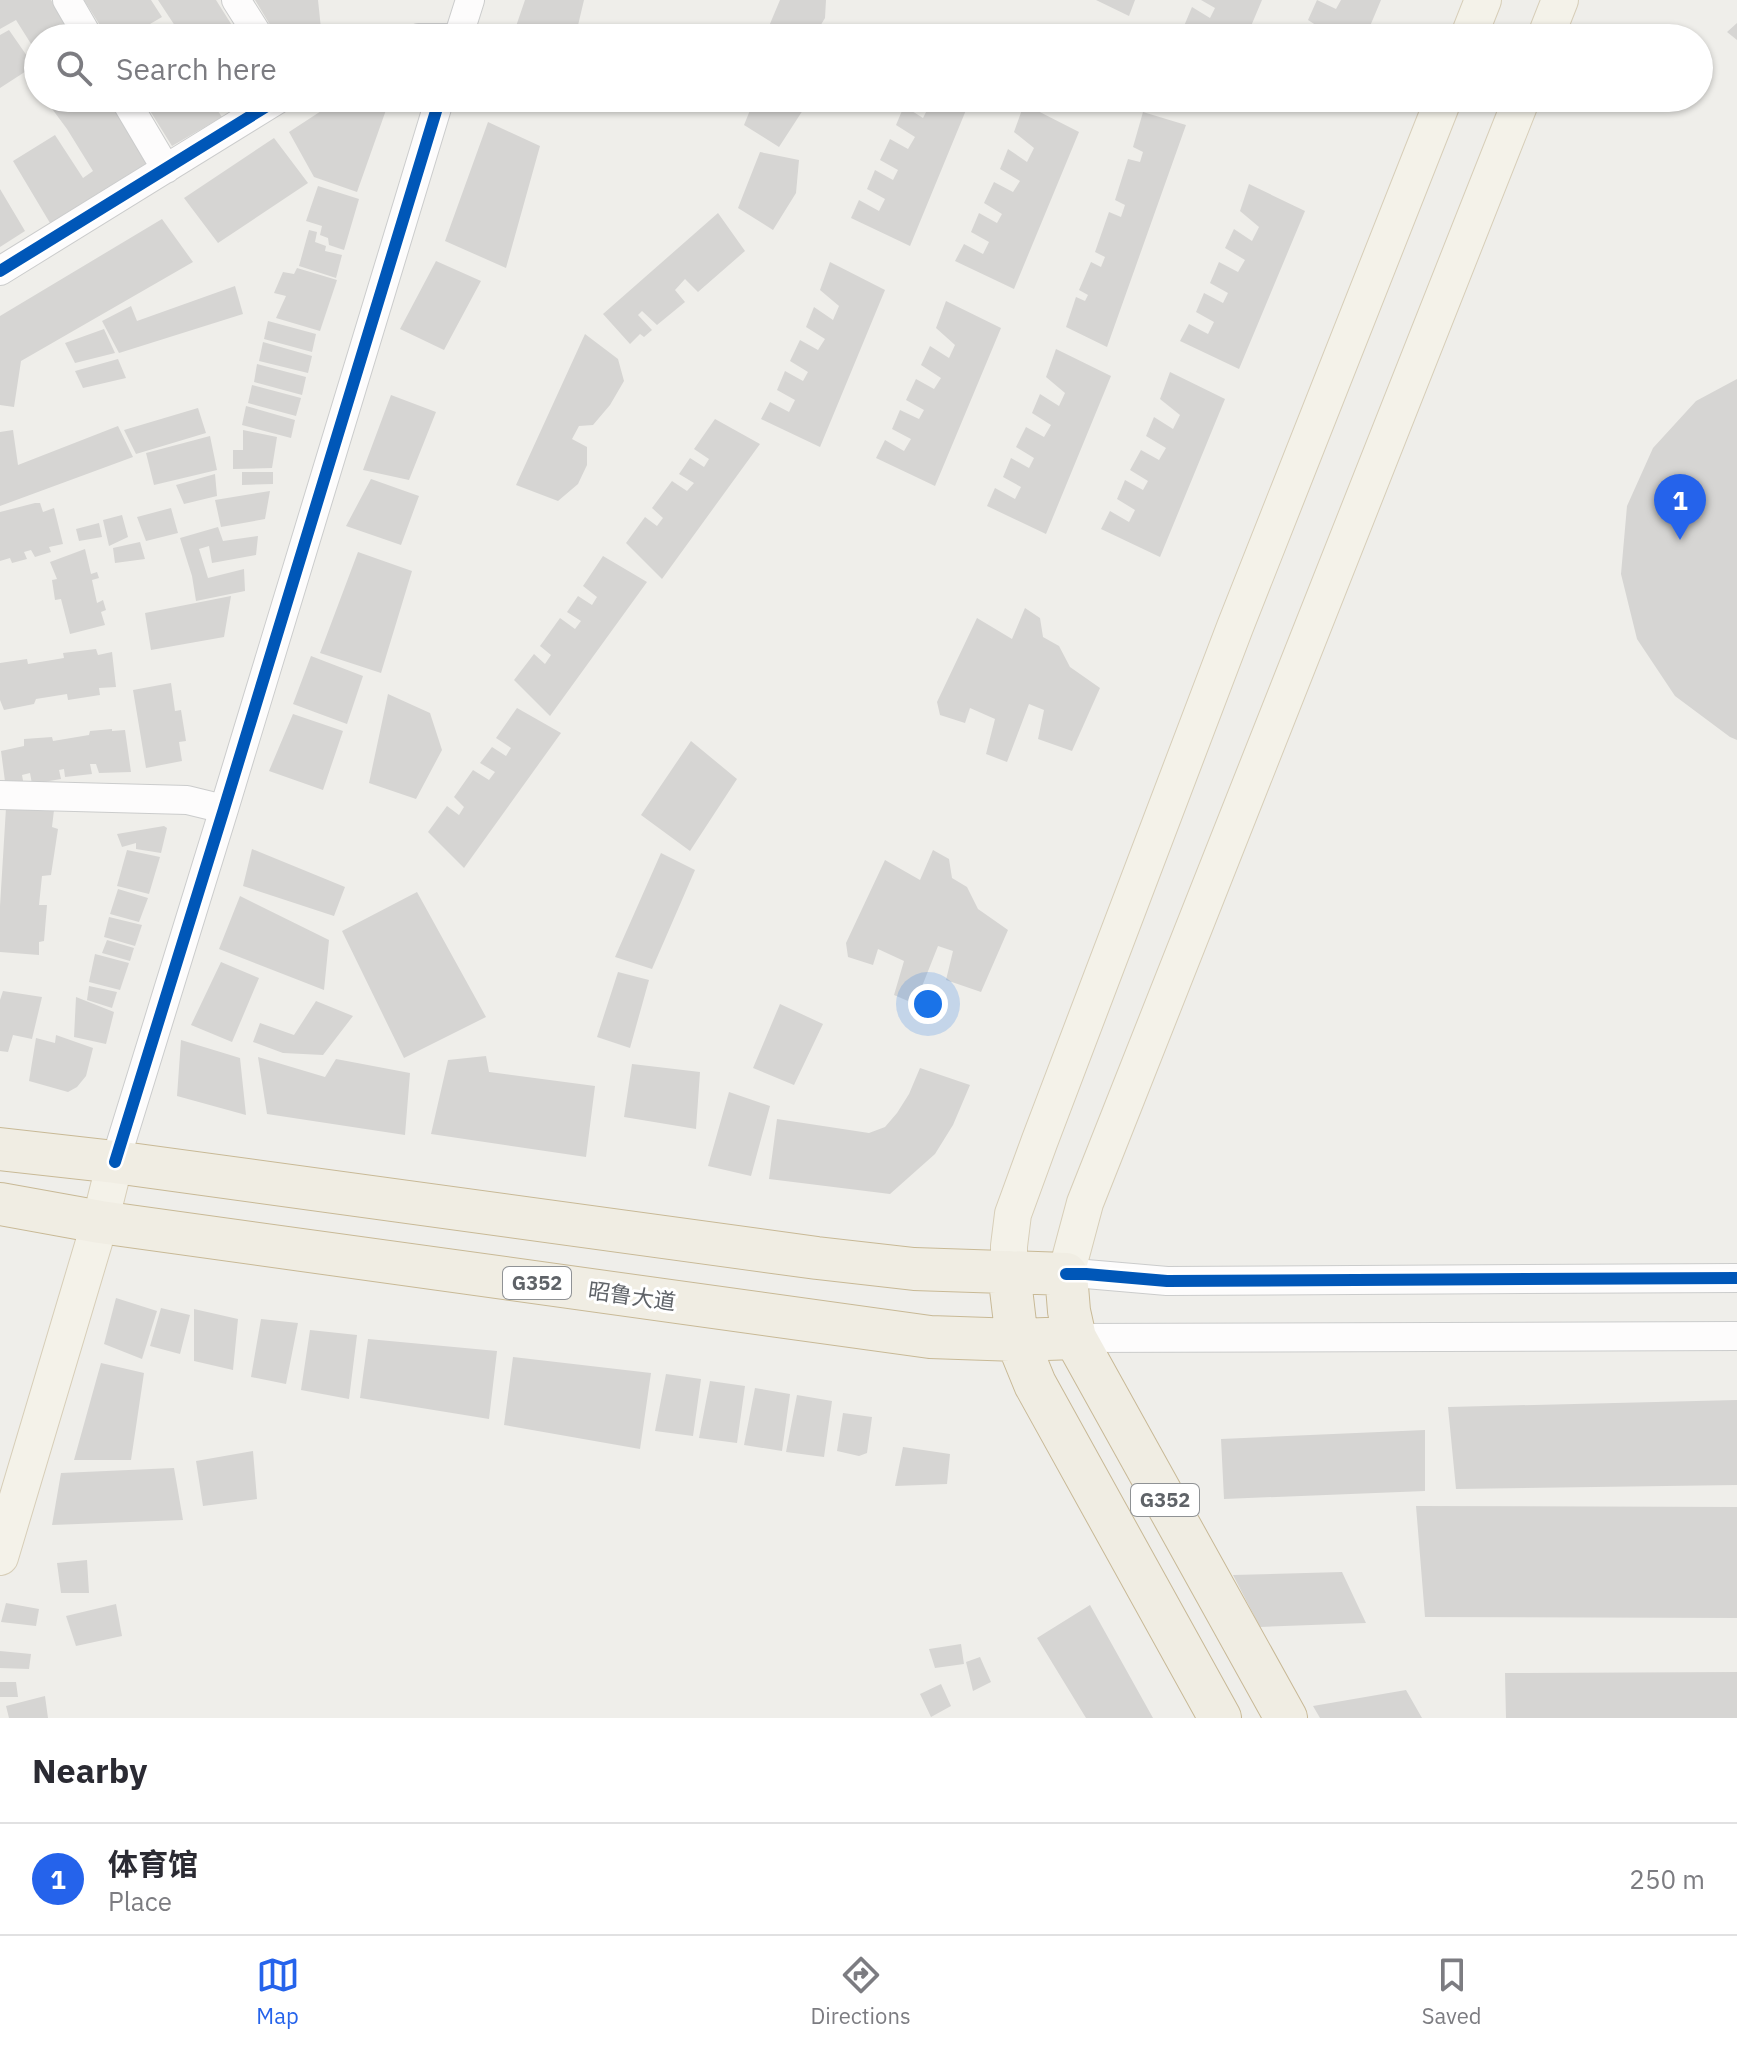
<!DOCTYPE html>
<html lang="en">
<head>
<meta charset="utf-8">
<style>
	body { margin:0; font-family:"IBM Plex Sans","Noto Sans SC",sans-serif; background:#f2f2f3; color:#2b2b33 }
	.you { position:absolute; left:928px; top:1004px; width:28px; height:28px; margin:-20px; border:6px solid #fff; border-radius:50%; background:#1a73e8; box-shadow:0 0 0 12px #1a73e833 }
	.badge { display:grid; place-items:center; width:52px; height:52px; border-radius:50%; background:#2563eb; color:#fff; font-size:26px; font-weight:700 }
	.pin { position:absolute; translate:-50% -66px; filter:drop-shadow(0 2px 4px #0008) }
	.pin::after { content:''; position:absolute; top:42px; width:28px; height:24px; background:inherit; clip-path:polygon(0 0,100% 0,50% 100%) }
	.list { margin:0; padding:0; list-style:none }
	h2 { display:flex; justify-content:space-between; align-items:center; height:104px; margin:0; padding:0 32px; font-size:34px }
	h2 small { font-size:26px; font-weight:400; color:#7c7c81 }
	.list li { display:grid; grid-template-columns:52px 1fr auto; gap:24px; align-items:center; box-sizing:border-box; height:112px; padding:0 32px; border-top:2px solid #e1e1e2 }
	.list b { display:block; font-size:30px; white-space:nowrap }
	.list p { margin:0; font-size:26px; white-space:nowrap; color:#7c7c81 }
	.list em { font-size:26px; font-style:normal; color:#7c7c81 }
	.icon { flex:none; width:44px; height:44px; fill:none; stroke:currentColor; stroke-width:2; stroke-linecap:round; stroke-linejoin:round }
	.map { position:relative; flex:none; width:1737px; height:1718px; overflow:hidden }
	.search { position:absolute; background:#fff; box-shadow:0 2px 6px #0004; left:24px; right:24px; top:24px; height:88px; display:flex; align-items:center; gap:20px; box-sizing:border-box; padding:0 28px; border-radius:44px; color:#7c7c81; font-size:30px }
	.sheet { height:216px; background:#fff }
	nav { display:flex; justify-content:space-around; align-items:center; box-sizing:border-box; height:112px; border-top:2px solid #e1e1e2; background:#fff; font-size:22px; color:#7c7c81 }
	nav a { display:grid; justify-items:center; gap:4px }
	nav .on { color:#2563eb }
	.map>svg:first-child { display:block }
	.building { fill:#d6d5d3 }
	.lines { fill:none; stroke-linecap:round; stroke-linejoin:round }
	.minor-casing { stroke:#cbcccc; stroke-width:30 }
	.major-casing { stroke:#d7ceb8; stroke-width:38 }
	.highway-casing { stroke:#c8b996; stroke-width:44 }
	.minor { stroke:#fdfcfc; stroke-width:28 }
	.major { stroke:#f4f2e9; stroke-width:36 }
	.highway { stroke:#f0ede3; stroke-width:42 }
	.cycleway-casing { stroke:#fff; stroke-width:17 }
	.cycleway { stroke:#0057b8; stroke-width:12 }
	.labels { text-anchor:middle; stroke-width:6; stroke-linejoin:round; paint-order:stroke }
	.shield { fill:#fff; stroke:#8f9295; stroke-width:2 }
	.shield-label { font-size:20px; font-weight:bold; fill:#5f6368 }
	.street-label { font-size:22px; fill:#5f6368; stroke:#fff }
</style>
</head>
<body>
<div class="map">
<svg width="1737" height="1718" viewBox="0 0 1737 1718">
	<rect width="100%" height="100%" fill="#efeeea"/>
	<!-- building -->
	<path class="building" d="M 0,0 L 51,0 L 73,38 L 38,38 L 38,55 L 16,20 L 0,29 Z
		M 84,0 L 151,0 L 162,17 L 126,38 L 108,38 Z
		M 158,0 L 216,0 L 240,38 L 183,38 Z
		M 255,0 L 318,0 L 322,38 L 278,38 Z
		M 525,0 L 584,0 L 575,38 L 512,38 Z
		M 780,0 L 826,0 L 825,18 L 813,38 L 764,38 Z
		M 1096,0 L 1135,0 L 1129,16 Z
		M 1201,0 L 1262,0 L 1246,38 L 1201,38 L 1184,26 L 1192,7 L 1210,18 L 1215,8 Z
		M 1317,0 L 1336,9 L 1341,0 L 1381,0 L 1365,38 L 1321,38 L 1325,31 L 1308,20 Z
		M 1737,23 L 1737,40 L 1727,32 Z
		M 9,30 L 34,66 L 0,88 L 0,35 Z
		M 1302,30 L 1317,38 L 1298,38 Z
		M 38,71 L 38,90 L 29,77 Z
		M 44,98 L 109,98 L 147,163 L 50,223 L 13,161 L 55,135 L 83,178 L 93,171 L 67,129 Z
		M 142,98 L 209,98 L 222,117 L 172,146 Z
		M 222,98 L 246,98 L 229,110 Z
		M 341,98 L 382,98 L 386,110 L 357,192 L 314,177 L 289,132 Z
		M 755,98 L 803,98 L 803,110 L 779,147 L 744,125 Z
		M 922,98 L 971,98 L 910,246 L 851,218 L 859,200 L 879,211 L 885,199 L 867,189 L 875,170 L 893,180 L 898,170 L 880,160 L 890,139 L 908,149 L 915,137 L 896,125 L 904,106 L 923,118 L 930,104 Z
		M 1319,98 L 1340,98 L 1337,106 Z
		M 1024,104 L 1079,132 L 1014,289 L 955,261 L 964,244 L 983,254 L 989,242 L 971,232 L 979,213 L 997,223 L 1002,214 L 984,203 L 994,182 L 1013,192 L 1020,181 L 1000,169 L 1008,149 L 1027,162 L 1034,148 L 1014,132 Z
		M 1143,112 L 1186,125 L 1107,347 L 1066,327 L 1076,297 L 1085,301 L 1088,295 L 1079,290 L 1091,262 L 1101,267 L 1105,257 L 1095,252 L 1109,212 L 1121,217 L 1125,205 L 1115,200 L 1128,159 L 1140,162 L 1143,152 L 1133,147 Z
		M 488,122 L 540,146 L 506,268 L 445,241 Z
		M 274,138 L 308,183 L 218,243 L 184,198 Z
		M 760,152 L 799,160 L 796,193 L 773,230 L 738,208 Z
		M 1249,184 L 1305,211 L 1239,369 L 1180,341 L 1189,324 L 1208,334 L 1214,322 L 1196,312 L 1204,293 L 1223,303 L 1228,293 L 1210,283 L 1219,262 L 1238,272 L 1245,260 L 1225,248 L 1234,229 L 1252,241 L 1259,227 L 1240,211 Z
		M 318,186 L 359,199 L 344,250 L 329,245 L 328,238 L 320,235 L 322,226 L 306,221 Z
		M 0,189 L 25,231 L 0,247 Z
		M 718,213 L 745,251 L 698,292 L 685,279 L 675,290 L 685,302 L 657,325 L 642,311 L 638,315 L 652,330 L 644,337 L 640,334 L 630,344 L 603,314 Z
		M 162,219 L 193,262 L 21,361 L 14,407 L 0,405 L 0,316 Z
		M 309,230 L 317,232 L 315,242 L 326,246 L 325,251 L 342,255 L 336,278 L 299,266 Z
		M 436,261 L 481,281 L 444,350 L 400,329 Z
		M 830,262 L 885,290 L 820,447 L 761,419 L 770,402 L 789,412 L 795,400 L 777,390 L 785,371 L 803,381 L 808,372 L 790,361 L 800,340 L 818,350 L 825,339 L 806,327 L 814,307 L 833,320 L 839,306 L 820,290 Z
		M 297,268 L 337,280 L 320,331 L 276,318 L 286,296 L 274,293 L 283,272 L 294,274 Z
		M 235,286 L 243,314 L 119,353 L 102,321 L 131,306 L 137,321 Z
		M 946,301 L 1001,328 L 935,486 L 876,458 L 885,440 L 904,451 L 911,439 L 892,429 L 900,410 L 919,419 L 924,410 L 906,400 L 916,379 L 934,389 L 941,378 L 921,365 L 930,346 L 949,358 L 955,345 L 936,328 Z
		M 268,321 L 316,334 L 312,352 L 264,339 Z
		M 104,329 L 115,353 L 75,363 L 65,343 Z
		M 585,334 L 618,359 L 624,381 L 610,405 L 593,425 L 579,426 L 572,439 L 587,447 L 587,465 L 578,484 L 558,501 L 516,485 Z
		M 263,342 L 312,356 L 308,373 L 259,361 Z
		M 1056,349 L 1111,376 L 1046,534 L 987,506 L 995,488 L 1015,499 L 1021,487 L 1003,477 L 1011,458 L 1029,468 L 1034,458 L 1016,447 L 1026,427 L 1044,437 L 1051,425 L 1032,413 L 1040,394 L 1059,406 L 1065,393 L 1046,377 Z
		M 118,359 L 126,378 L 83,388 L 75,371 Z
		M 257,364 L 306,377 L 302,395 L 254,382 Z
		M 1170,372 L 1225,399 L 1160,557 L 1101,529 L 1110,511 L 1129,522 L 1135,510 L 1117,499 L 1125,480 L 1143,490 L 1148,481 L 1130,470 L 1141,450 L 1159,460 L 1166,448 L 1146,436 L 1154,417 L 1173,429 L 1180,415 L 1160,399 Z
		M 1737,379 L 1737,740 L 1730,737 L 1675,696 L 1637,639 L 1621,574 L 1627,506 L 1653,448 L 1696,401 Z
		M 252,385 L 301,398 L 296,416 L 248,403 Z
		M 391,395 L 436,412 L 409,480 L 363,470 Z
		M 246,406 L 295,420 L 291,438 L 242,425 Z
		M 198,408 L 206,433 L 136,454 L 124,430 Z
		M 715,419 L 760,444 L 662,579 L 626,543 L 645,517 L 657,526 L 663,518 L 652,508 L 672,481 L 687,491 L 694,483 L 679,474 L 690,458 L 704,467 L 709,459 L 694,449 Z
		M 118,426 L 133,457 L 0,506 L 0,432 L 13,430 L 18,465 Z
		M 243,430 L 277,437 L 272,468 L 233,469 L 233,450 L 243,450 Z
		M 210,436 L 217,470 L 154,485 L 146,453 Z
		M 242,472 L 273,472 L 273,484 L 242,485 Z
		M 215,474 L 217,496 L 184,504 L 176,485 Z
		M 371,479 L 419,496 L 401,545 L 346,526 Z
		M 270,491 L 265,519 L 221,527 L 215,500 Z
		M 35,503 L 40,503 L 43,512 L 54,508 L 63,544 L 49,547 L 51,552 L 35,557 L 31,550 L 24,552 L 27,559 L 12,563 L 10,558 L 0,561 L 0,512 Z
		M 171,508 L 178,533 L 146,541 L 137,517 Z
		M 122,515 L 128,537 L 109,546 L 103,520 Z
		M 99,523 L 102,537 L 79,541 L 76,529 Z
		M 218,527 L 223,541 L 258,536 L 256,555 L 212,563 L 209,546 L 199,549 L 208,578 L 244,569 L 245,591 L 196,601 L 192,576 L 180,538 Z
		M 140,542 L 145,559 L 115,563 L 113,548 Z
		M 85,549 L 91,574 L 97,572 L 99,578 L 92,580 L 97,603 L 103,600 L 106,610 L 101,612 L 105,625 L 70,634 L 61,599 L 55,600 L 52,580 L 57,579 L 50,562 Z
		M 358,552 L 412,571 L 381,673 L 320,653 Z
		M 603,556 L 647,582 L 550,716 L 514,680 L 534,654 L 545,664 L 551,655 L 540,646 L 560,618 L 575,629 L 581,621 L 567,612 L 578,596 L 592,605 L 597,597 L 583,586 Z
		M 231,596 L 224,637 L 151,650 L 145,613 Z
		M 1025,608 L 1040,618 L 1043,637 L 1059,646 L 1070,667 L 1100,688 L 1072,751 L 1038,739 L 1044,710 L 1029,704 L 1007,762 L 986,754 L 995,719 L 970,708 L 965,723 L 940,715 L 937,702 L 977,618 L 1012,639 Z
		M 96,649 L 98,655 L 112,652 L 116,687 L 99,688 L 100,695 L 68,700 L 67,694 L 36,699 L 34,704 L 4,710 L 0,700 L 0,663 L 27,659 L 28,664 L 64,658 L 63,653 Z
		M 311,656 L 363,676 L 347,724 L 293,704 Z
		M 171,683 L 175,711 L 181,710 L 186,741 L 179,742 L 182,761 L 146,768 L 133,690 Z
		M 388,694 L 430,713 L 442,750 L 416,799 L 369,783 Z
		M 517,708 L 561,733 L 464,868 L 428,832 L 447,806 L 459,815 L 464,807 L 454,797 L 473,770 L 489,780 L 495,772 L 480,763 L 492,747 L 506,756 L 511,748 L 496,738 Z
		M 293,714 L 343,731 L 323,790 L 269,771 Z
		M 112,729 L 112,731 L 125,730 L 131,772 L 99,773 L 96,764 L 90,764 L 92,774 L 65,777 L 64,769 L 59,770 L 61,779 L 32,784 L 30,773 L 22,775 L 24,786 L 6,789 L 1,751 L 24,746 L 24,739 L 52,737 L 53,741 L 89,735 L 90,731 Z
		M 691,741 L 737,779 L 690,851 L 641,815 Z
		M 6,808 L 54,810 L 52,827 L 58,829 L 51,875 L 42,876 L 39,905 L 47,905 L 44,941 L 39,942 L 39,955 L 0,952 L 0,906 Z
		M 164,826 L 167,828 L 161,853 L 136,849 L 136,843 L 122,847 L 117,834 Z
		M 252,849 L 345,887 L 334,916 L 243,886 Z
		M 127,850 L 160,857 L 149,894 L 117,886 Z
		M 933,850 L 949,859 L 952,878 L 967,887 L 978,909 L 1008,930 L 981,992 L 946,980 L 953,951 L 938,946 L 915,1004 L 894,995 L 904,961 L 878,949 L 873,965 L 848,957 L 846,943 L 885,860 L 920,880 Z
		M 661,853 L 695,870 L 652,969 L 615,957 Z
		M 118,889 L 148,898 L 139,922 L 110,914 Z
		M 417,892 L 486,1017 L 404,1058 L 342,931 Z
		M 240,896 L 329,940 L 324,990 L 219,949 Z
		M 109,917 L 142,925 L 135,946 L 104,937 Z
		M 107,940 L 134,948 L 130,961 L 102,953 Z
		M 95,954 L 129,963 L 120,990 L 89,982 Z
		M 221,962 L 259,978 L 232,1042 L 191,1025 Z
		M 618,972 L 649,980 L 630,1048 L 597,1037 Z
		M 89,986 L 117,992 L 112,1008 L 87,1000 Z
		M 3,991 L 42,997 L 32,1039 L 13,1035 L 8,1052 L 0,1051 L 0,1000 Z
		M 76,997 L 114,1012 L 106,1044 L 74,1037 Z
		M 316,1001 L 353,1016 L 323,1055 L 283,1053 L 253,1042 L 260,1023 L 294,1035 Z
		M 780,1004 L 823,1024 L 794,1085 L 753,1068 Z
		M 56,1035 L 93,1048 L 86,1076 L 77,1087 L 68,1092 L 29,1081 L 36,1038 L 55,1043 Z
		M 181,1040 L 240,1058 L 246,1115 L 177,1096 Z
		M 486,1056 L 489,1072 L 595,1086 L 586,1157 L 431,1134 L 448,1060 Z
		M 258,1057 L 325,1077 L 336,1059 L 410,1073 L 405,1135 L 267,1114 Z
		M 632,1064 L 700,1072 L 696,1129 L 624,1117 Z
		M 920,1068 L 970,1085 L 953,1125 L 935,1154 L 890,1194 L 769,1179 L 777,1119 L 869,1133 L 885,1127 L 897,1113 L 909,1094 Z
		M 729,1092 L 770,1106 L 751,1176 L 708,1166 Z
		M 116,1298 L 157,1311 L 142,1359 L 104,1344 Z
		M 161,1308 L 190,1315 L 180,1354 L 150,1346 Z
		M 194,1309 L 238,1319 L 233,1370 L 194,1361 Z
		M 261,1319 L 298,1323 L 286,1384 L 251,1377 Z
		M 310,1330 L 357,1335 L 349,1399 L 301,1390 Z
		M 368,1339 L 497,1351 L 489,1419 L 360,1398 Z
		M 513,1357 L 651,1373 L 640,1449 L 504,1425 Z
		M 101,1363 L 144,1373 L 131,1460 L 74,1460 Z
		M 666,1374 L 701,1379 L 693,1436 L 655,1431 Z
		M 710,1381 L 745,1386 L 737,1443 L 699,1438 Z
		M 755,1388 L 790,1394 L 782,1451 L 744,1445 Z
		M 797,1395 L 832,1401 L 824,1457 L 786,1452 Z
		M 1737,1400 L 1737,1485 L 1456,1489 L 1448,1407 Z
		M 843,1413 L 872,1417 L 867,1453 L 859,1456 L 837,1451 Z
		M 1425,1430 L 1425,1491 L 1224,1499 L 1221,1439 Z
		M 903,1447 L 950,1454 L 947,1484 L 895,1486 Z
		M 253,1451 L 257,1499 L 203,1506 L 196,1461 Z
		M 174,1468 L 183,1520 L 52,1525 L 61,1473 Z
		M 1416,1506 L 1737,1507 L 1737,1618 L 1425,1617 Z
		M 87,1560 L 89,1593 L 61,1593 L 57,1563 Z
		M 1342,1572 L 1366,1623 L 1260,1627 L 1233,1575 Z
		M 6,1603 L 39,1609 L 36,1626 L 1,1622 Z
		M 116,1604 L 122,1636 L 76,1646 L 66,1616 Z
		M 1090,1605 L 1153,1718 L 1086,1718 L 1037,1638 Z
		M 961,1644 L 964,1664 L 935,1668 L 929,1649 Z
		M 0,1651 L 31,1654 L 29,1669 L 0,1668 Z
		M 980,1657 L 991,1682 L 973,1691 L 966,1662 Z
		M 1737,1672 L 1737,1718 L 1506,1718 L 1505,1673 Z
		M 0,1682 L 16,1682 L 18,1697 L 0,1697 Z
		M 941,1684 L 951,1706 L 931,1717 L 920,1694 Z
		M 1406,1690 L 1422,1718 L 1320,1718 L 1313,1706 Z
		M 45,1696 L 48,1718 L 9,1718 L 6,1706 Z"/>
	<g class="lines">
		<!-- minor casing -->
		<g class="minor-casing">
			<path id="minor" d="M 67,0 L 89,38
				M 236,0 L 260,38
				M 419,38 L 458,38
				M 458,38 L 470,0
				M 124,98 L 166,169
				M 0,271 L 280,98
				M 0,795 L 187,800 L 224,809
				M 115,1162 L 224,809 L 440,98
				M 1066,1274 L 1086,1274 L 1167,1281 L 1737,1278
				M 1075,1338 L 1737,1336"/>
		</g>
		<!-- major casing -->
		<g class="major-casing">
			<path id="major" d="M 1468,38 L 1483,0
				M 1545,38 L 1560,0
				M 1009,1272 L 1009,1246 L 1013,1214 L 1040,1140 L 1235,627 L 1444,98
				M 1066,1274 L 1085,1203 L 1522,98
				M 0,1557 L 100,1222 L 115,1162"/>
		</g>
		<!-- highway casing -->
		<g class="highway-casing">
			<path id="highway" d="M 0,1149 L 115,1162 L 817,1258 L 914,1269 L 1066,1274 L 1069,1311 L 1075,1338 L 1286,1718
				M 0,1204 L 100,1222 L 930,1337 L 1017,1340 L 1075,1338
				M 1009,1272 L 1017,1340 L 1035,1384 L 1220,1718"/>
		</g>
		<!-- minor -->
		<use href="#minor" class="minor"/>
		<!-- major -->
		<use href="#major" class="major"/>
		<!-- highway -->
		<use href="#highway" class="highway"/>
		<!-- cycleway casing -->
		<g class="cycleway-casing">
			<path id="cycleway" d="M 0,271 L 280,98
				M 115,1162 L 224,809 L 440,98
				M 1066,1274 L 1086,1274 L 1167,1281 L 1737,1278"/>
		</g>
		<!-- cycleway -->
		<use href="#cycleway" class="cycleway"/>
	</g>
	<g class="labels">
		<!-- shield labels -->
		<g class="shield">
			<rect x="503" y="1267" width="68" height="32" rx="6"/>
			<rect x="1131" y="1484" width="68" height="32" rx="6"/>
		</g>
		<g class="shield-label">
			<text x="537" y="1290">G352</text>
			<text x="1165" y="1507">G352</text>
		</g>
		<!-- street labels -->
		<g class="street-label">
			<text transform="translate(632 1296) rotate(8)" y="8">昭鲁大道</text>
		</g>
	</g>
</svg>
<div class="you"></div>
<div class="pin badge" style="left:1680px;top:540px">1</div>
<div class="search"><svg class="icon" aria-label="search" viewBox="0 0 24 24"><circle cx="10" cy="10" r="6"/><path d="M15 15l6 6"/></svg>Search here</div>
</div>
<section class="sheet">
<h2>Nearby<small></small></h2>
<ul class="list">
<li><span class="badge">1</span><div><b>体育馆</b><p>Place</p></div><em>250 m</em></li>
</ul>
</section>
<nav>
<a class="on"><svg class="icon" aria-label="map" viewBox="0 0 24 24"><path d="M3 6l6-2 6 2 6-2v14l-6 2-6-2-6 2zM9 4v14M15 6v14"/></svg>Map</a>
<a><svg class="icon" aria-label="directions" viewBox="0 0 24 24"><path d="M12 3l9 9-9 9-9-9zM9 14v-3h6M13 9l2 2-2 2"/></svg>Directions</a>
<a><svg class="icon" aria-label="saved" viewBox="0 0 24 24"><path d="M7 4h10v16l-5-4-5 4z"/></svg>Saved</a>
</nav>
</body>
</html>
